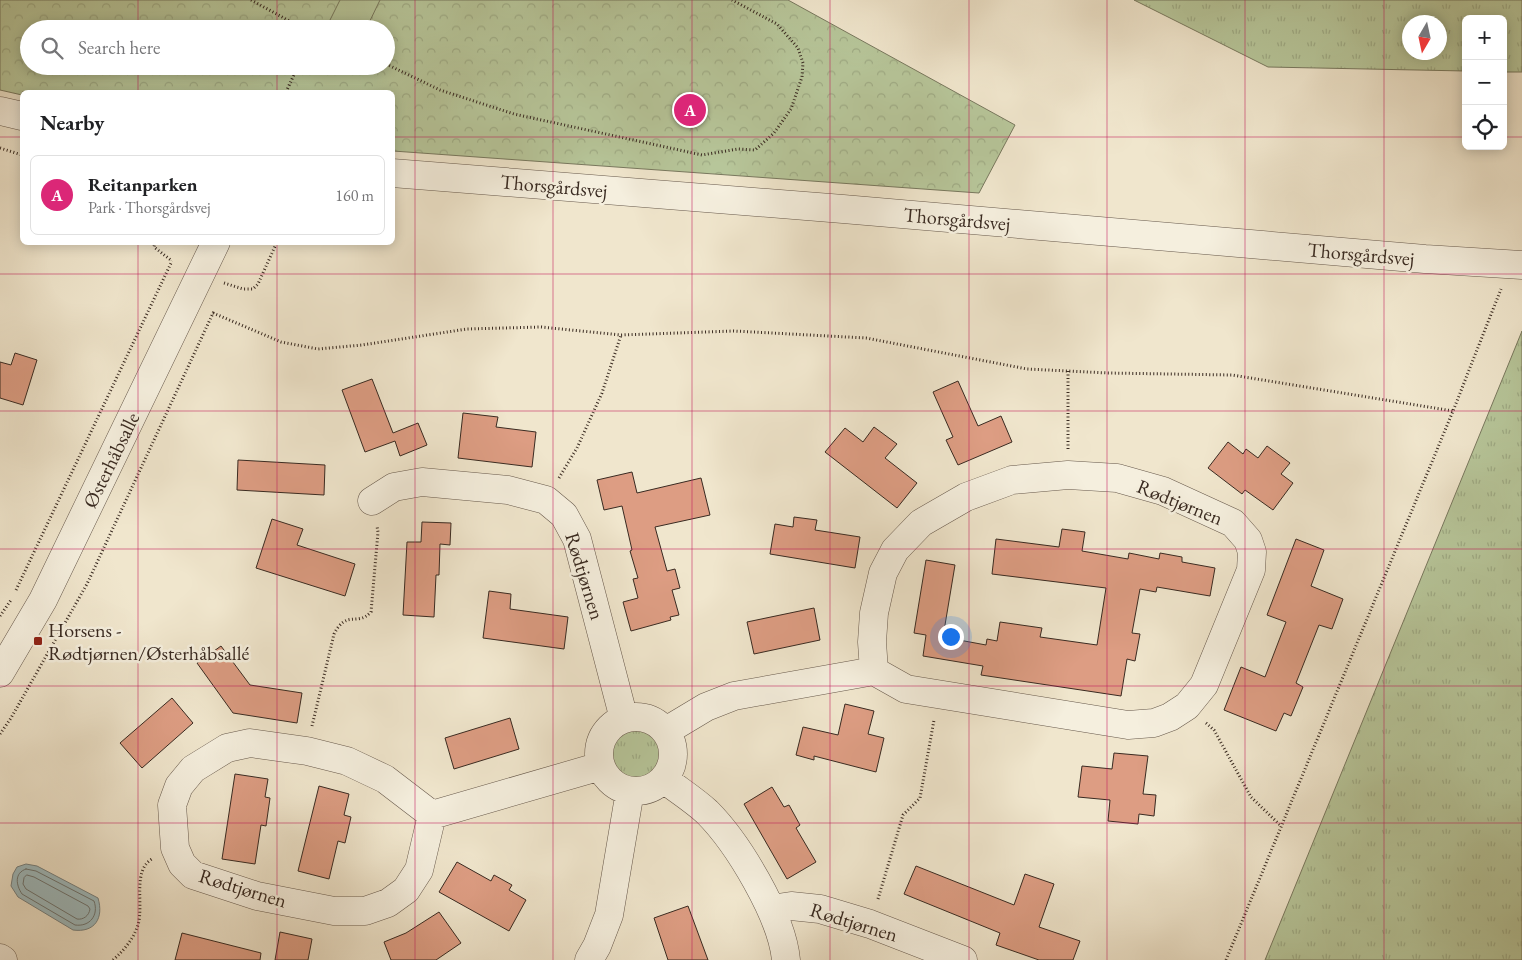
<!DOCTYPE html>
<html lang="en">
<head>
<meta charset="utf-8">
<style>
	body { margin:0; font-family:"EB Garamond",serif; background:#f2f2f2; color:#202124 }
	.controls { position:absolute; right:15px; top:15px; display:grid; overflow:hidden; border-radius:8px; box-shadow:0 2px 12px #0003 }
	.controls button { width:45px; height:45px; display:grid; place-items:center; padding:0; border:0; border-bottom:1px solid #e0e0e0; background:#fff; color:#202124; font:25px sans-serif }
	.compass { position:absolute; left:1402px; top:15px; width:45px; height:45px; border-radius:50%; background:#fff; box-shadow:0 2px 12px #0003; rotate:189deg }
	.you { position:absolute; left:950px; top:636px; width:18px; height:18px; margin:-12px; border:4px solid #fff; border-radius:50%; background:#1a73e8; box-shadow:0 0 0 8px #1a73e833 }
	.badge { display:grid; place-items:center; width:32px; height:32px; border-radius:50%; background:#db2777; color:#fff; font-size:16px; font-weight:700 }
	.pin { position:absolute; translate:-50% -50%; border:2px solid #fff; box-shadow:0 1px 5px #0006 }
	.list { margin:0; padding:0; list-style:none }
	h2 { display:flex; justify-content:space-between; align-items:center; height:65px; margin:0; padding:0 20px; font-size:21px }
	h2 small { font-size:16px; font-weight:400; color:#757577 }
	.list li { display:grid; grid-template-columns:32px 1fr auto; gap:15px; align-items:center; box-sizing:border-box; height:80px; margin:0 10px 10px; padding:0 10px; border:1px solid #e0e0e0; border-radius:8px }
	.list b { display:block; font-size:19px; white-space:nowrap }
	.list p { margin:0; font-size:16px; white-space:nowrap; color:#757577 }
	.list em { font-size:16px; font-style:normal; color:#757577 }
	.icon { flex:none; width:28px; height:28px; fill:none; stroke:currentColor; stroke-width:2; stroke-linecap:round; stroke-linejoin:round }
	.map { position:relative; flex:none; width:1522px; height:960px; overflow:hidden }
	.search { position:absolute; background:#fff; box-shadow:0 2px 12px #0003; left:20px; top:20px; width:375px; height:55px; display:flex; align-items:center; gap:12px; box-sizing:border-box; padding:0 18px; border-radius:28px; color:#757577; font-size:19px }
	.panel { position:absolute; background:#fff; box-shadow:0 2px 12px #0003; left:20px; top:90px; width:375px; height:155px; border-radius:8px }
	.map>svg:first-child { display:block }
	.grass { fill:url(#grass-tufts); stroke:#78785e; fill-rule:evenodd }
	.park { fill:url(#park-crowns); stroke:#78785e; fill-rule:evenodd }
	.pitch { fill:#b7c69a; stroke:#78785e }
	.water { fill:#9fbdc2; stroke:#768282 }
	.lines { fill:none; stroke-linecap:round; stroke-linejoin:round }
	.shore { stroke:#6c7472; stroke-width:1 }
	.building { fill:#dd9d83; stroke:#392a21 }
	.minor-casing { stroke:#67594c; stroke-width:29 }
	.path { stroke:#392a21; stroke-width:3; stroke-dasharray:1 2.5; stroke-linecap:butt }
	.minor { stroke:#f5efde; stroke-width:28 }
	.grid { fill:none; stroke:#c2185b; stroke-width:1; stroke-opacity:0.55 }
	.poi-dot { fill:#8f2418; stroke:#f5efde; stroke-width:2 }
	.labels { text-anchor:middle; stroke-width:5; stroke-linejoin:round; paint-order:stroke }
	.street-label { font-size:20px; fill:#392a21; stroke:#f5efde }
	.poi-label { font-size:20px; fill:#392a21; stroke:#f5efde; text-anchor:start }
</style>
</head>
<body>
<div class="map">
<svg width="1522" height="960" viewBox="0 0 1522 960">
	<defs>
		<pattern id="grass-tufts" width="24" height="20" patternUnits="userSpaceOnUse" patternTransform="scale(1.25)"><rect width="24" height="20" fill="#b7c69a"/><path d="M3 7l-1-3M5 7V3M7 7l1-3M15 17l-1-3M17 17v-4M19 17l1-3" fill="none" stroke="#9eaa84"/></pattern>
		<pattern id="park-crowns" width="20" height="18" patternUnits="userSpaceOnUse" patternTransform="scale(1.25)"><rect width="20" height="18" fill="#b7c69a"/><path d="M2 6a3 3 0 1 1 6 0M12 15a3 3 0 1 1 6 0" fill="none" stroke="#9eaa84"/></pattern>
	</defs>
	<rect width="100%" height="100%" fill="#f0e6cd"/>
	<filter id="stains"><feTurbulence type="fractalNoise" baseFrequency=".004" numOctaves="4"/><feColorMatrix values="0 0 0 0 .2 0 0 0 0 .09 0 0 0 0 .02 0 0 0 .5 -.17"/></filter>
	<radialGradient id="worn" r=".72"><stop offset=".6" stop-color="#630" stop-opacity="0"/><stop offset="1" stop-color="#630" stop-opacity=".3"/></radialGradient>
	<!-- grass -->
	<path class="grass" d="M 1134,0 L 1522,0 L 1522,72 L 1503,72 L 1503,19 L 1466,19 L 1466,71 L 1268,67 ZM 1410,22 L 1440,22 L 1440,52 L 1410,52 Z
		M 1522,331 L 1522,960 L 1265,960 Z
		M607 755a29 29 0 1 1 58 0a29 29 0 1 1-58 0Z"/>
	<!-- park -->
	<path class="park" d="M 0,0 L 788,0 L 1015,125 L 979,193 L 393,151 L 392,92 L 22,92 L 22,95 L 0,90 ZM 29,29 L 386,29 L 386,66 L 29,66 Z"/>
	<!-- pitch -->
	<path class="pitch" d="M 340,0 L 380,0 L 366,29 L 342,29 L 329,22 Z"/>
	<!-- water -->
	<path class="water" d="M 26,864 L 37,866 L 98,898 C 104,918 95,933 73,930 L 18,897 L 11,886 L 13,874 L 17,867 Z"/>
	<g class="lines">
		<!-- shore -->
		<path class="shore" d="M 26,869 L 36,871 L 94,901 C 99,915 90,927 75,925 L 22,894 C 16,885 14,873 26,869 Z
			M 27,875 L 34,877 L 88,906 L 90,909 C 89,916 83,920 77,919 L 26,889 L 23,884 L 24,878 Z"/>
	</g>
	<!-- building -->
	<path class="building" d="M 15,353 L 37,360 L 23,405 L 0,398 L 0,362 L 11,365 Z
		M 372,379 L 393,433 L 418,423 L 427,445 L 400,456 L 395,441 L 365,452 L 342,390 Z
		M 958,381 L 978,426 L 1001,416 L 1012,442 L 958,465 L 946,440 L 953,437 L 933,392 Z
		M 463,413 L 498,417 L 496,427 L 536,432 L 532,467 L 458,458 Z
		M 874,427 L 897,444 L 885,458 L 917,483 L 897,508 L 825,452 L 845,428 L 863,442 Z
		M 1228,442 L 1243,454 L 1246,449 L 1258,458 L 1267,446 L 1290,463 L 1281,474 L 1293,483 L 1273,510 L 1245,490 L 1242,494 L 1208,468 Z
		M 238,460 L 325,465 L 324,495 L 237,490 Z
		M 632,472 L 637,493 L 701,478 L 710,515 L 655,527 L 667,571 L 675,569 L 680,588 L 672,590 L 679,615 L 670,617 L 671,620 L 631,631 L 623,602 L 638,598 L 633,579 L 638,578 L 630,551 L 632,550 L 622,506 L 604,510 L 597,480 Z
		M 794,517 L 817,520 L 815,530 L 860,537 L 855,568 L 770,554 L 775,524 L 793,527 Z
		M 272,519 L 303,529 L 297,545 L 355,564 L 345,596 L 256,568 Z
		M 422,522 L 451,523 L 450,545 L 440,544 L 439,575 L 436,575 L 434,617 L 403,615 L 407,542 L 421,542 Z
		M 1062,529 L 1085,532 L 1082,551 L 1128,559 L 1129,553 L 1159,559 L 1160,553 L 1182,557 L 1182,562 L 1215,568 L 1210,596 L 1157,587 L 1156,592 L 1140,589 L 1132,633 L 1140,634 L 1135,661 L 1127,659 L 1121,696 L 981,675 L 983,666 L 923,656 L 926,635 L 914,633 L 926,560 L 955,565 L 943,637 L 986,645 L 987,639 L 997,641 L 1000,622 L 1042,628 L 1040,637 L 1097,645 L 1106,588 L 992,574 L 996,539 L 1059,547 Z
		M 1296,539 L 1324,550 L 1311,586 L 1343,599 L 1332,629 L 1319,625 L 1296,683 L 1303,687 L 1291,716 L 1284,713 L 1276,731 L 1224,710 L 1241,667 L 1265,677 L 1286,622 L 1267,615 Z
		M 489,591 L 511,594 L 510,609 L 568,617 L 564,649 L 483,638 Z
		M 814,608 L 820,640 L 754,654 L 747,622 Z
		M 221,646 L 250,685 L 302,693 L 297,723 L 233,713 L 197,663 Z
		M 172,698 L 193,723 L 142,768 L 120,743 Z
		M 845,704 L 874,711 L 868,734 L 884,738 L 876,772 L 814,756 L 814,760 L 796,755 L 803,727 L 838,735 Z
		M 510,718 L 519,749 L 454,769 L 445,738 Z
		M 1114,753 L 1148,756 L 1143,794 L 1156,795 L 1154,816 L 1139,814 L 1138,824 L 1108,821 L 1110,800 L 1078,797 L 1082,766 L 1112,769 Z
		M 235,774 L 268,779 L 265,797 L 270,798 L 266,826 L 261,825 L 255,864 L 222,859 Z
		M 319,786 L 349,794 L 344,815 L 351,817 L 345,843 L 338,841 L 329,879 L 298,871 Z
		M 772,787 L 784,807 L 789,805 L 800,825 L 796,828 L 816,862 L 787,879 L 744,804 Z
		M 457,862 L 491,881 L 494,875 L 512,885 L 509,890 L 526,900 L 509,931 L 439,892 Z
		M 916,866 L 1014,905 L 1025,874 L 1054,884 L 1039,927 L 1080,941 L 1073,960 L 1039,960 L 996,945 L 1000,933 L 904,894 Z
		M 688,906 L 708,960 L 668,960 L 654,918 Z
		M 439,912 L 461,943 L 436,960 L 391,960 L 384,942 L 406,933 Z
		M 280,932 L 312,939 L 308,960 L 275,960 Z
		M 182,933 L 261,953 L 260,960 L 175,960 Z"/>
	<g class="lines">
		<!-- minor casing -->
		<g class="minor-casing">
			<path id="minor" d="M 0,111 L 22,116
				M 392,173 L 843,209 L 1425,259 L 1522,265
				M 372,501 L 394,487 L 422,482 L 508,490 L 546,500 L 564,515 L 577,539 L 624,719
				M 0,673 L 43,600 L 216,242
				M599 754a37 37 0 1 1 74 0a37 37 0 1 1-74 0Z
				M 666,731 L 706,707 L 734,696 L 874,671 L 906,689 L 1128,725 L 1154,723 L 1170,717 L 1187,706 L 1204,685 L 1251,570 L 1252,552 L 1248,540 L 1233,523 L 1163,491 L 1117,478 L 1068,475 L 1012,480 L 966,497 L 921,523 L 895,550 L 883,573 L 874,613 L 872,642 L 874,671
				M 664,779 C 678,790 694,800 707,812 C 738,843 782,916 786,960
				M 432,815 L 385,779 L 347,761 L 307,751 L 250,743 L 227,748 L 193,769 L 179,786 L 172,805 L 175,848 L 182,864 L 193,875 L 257,896 L 334,911 L 365,911 L 388,903 L 406,890 L 419,870 L 432,815 L 601,766
				M 771,909 L 791,906 L 820,909 L 870,924 L 963,960
				M 0,958 L 3,960
				M 589,960 L 597,946 L 609,915 L 630,791"/>
		</g>
		<!-- path -->
		<path class="path" d="M 251,0 L 304,29
			M 386,64 L 440,90 L 514,114 L 702,155 L 738,149 L 755,150 L 774,133 L 791,109 L 802,77 L 803,63 L 798,48 L 777,24 L 732,0
			M 286,92 L 298,66
			M 0,148 L 22,155
			M 155,242 L 154,247 L 172,261
			M 224,283 L 243,289 L 253,289 L 258,284 L 277,242
			M 213,313 L 281,342 L 318,349 L 362,345 L 467,329 L 541,327 L 621,335 L 734,331 L 866,338 L 1027,369 L 1108,373 L 1232,375 L 1453,411
			M 1068,371 L 1068,451
			M 559,478 L 577,448 L 602,393 L 621,335
			M 16,590 L 172,261
			M 0,616 L 11,600
			M 1206,723 L 1214,730 L 1251,797 L 1281,826
			M 312,726 L 334,634 C 347,609 357,627 371,612 L 378,532 L 377,526
			M 0,734 L 11,718 L 87,584 L 214,311
			M 878,899 L 903,815 L 920,798 L 934,720
			M 113,960 C 124,950 133,940 138,925 C 144,904 132,871 152,859
			M 1226,960 L 1453,411 L 1501,289"/>
		<!-- minor -->
		<use href="#minor" class="minor"/>
	</g>
	<!-- grid -->
	<path class="grid" d="M 138,0 L 138,29M 277,0 L 277,29M 415,0 L 415,960M 553,0 L 553,960M 692,0 L 692,960M 830,0 L 830,960M 969,0 L 969,960M 1107,0 L 1107,960M 1245,0 L 1245,960M 1384,0 L 1384,960M 138,66 L 138,92M 277,66 L 277,92M 0,137 L 22,137M 392,137 L 1466,137M 1503,137 L 1522,137M 138,242 L 138,960M 277,242 L 277,960M 0,274 L 1522,274M 0,411 L 1522,411M 0,549 L 1522,549M 0,686 L 1522,686M 0,823 L 1522,823"/>
	<!-- markers -->
	<rect class="poi-dot" x="33" y="636" width="10" height="10" rx="2.5"/>
	<g class="labels">
		<!-- street labels -->
		<g class="street-label">
			<text transform="translate(554 186) rotate(5)" y="7">Thorsgårdsvej</text>
			<text transform="translate(957 219) rotate(5)" y="7">Thorsgårdsvej</text>
			<text transform="translate(1361 254) rotate(5)" y="7">Thorsgårdsvej</text>
			<text transform="translate(111 460) rotate(-64)" y="7">Østerhåbsalle</text>
			<text transform="translate(1180 502) rotate(22)" y="7">Rødtjørnen</text>
			<text transform="translate(585 576) rotate(73)" y="7">Rødtjørnen</text>
			<text transform="translate(243 888) rotate(17)" y="7">Rødtjørnen</text>
			<text transform="translate(854 922) rotate(17)" y="7">Rødtjørnen</text>
		</g>
		<!-- poi labels -->
		<g class="poi-label">
			<text x="48" y="637">Horsens -<tspan x="48" dy="23">Rødtjørnen/Østerhåbsallé</tspan></text>
		</g>
	</g>
	<rect width="100%" height="100%" filter="url(#stains)"/>
	<rect width="100%" height="100%" fill="url(#worn)"/>
</svg>
<div class="controls">
<button>+</button>
<button>−</button>
<button><svg class="icon" aria-label="locate" viewBox="0 0 24 24"><circle cx="12" cy="12" r="6"/><path d="M12 2v4M12 18v4M2 12h4M18 12h4"/></svg></button>
</div>
<svg class="compass" viewBox="-18 -18 36 36"><path d="M0-13l5 13h-10z" fill="#e53935"/><path d="M0 13l5-13h-10z" fill="#757577"/></svg>
<div class="you"></div>
<div class="pin badge" style="left:690px;top:110px">A</div>
<div class="search"><svg class="icon" aria-label="search" viewBox="0 0 24 24"><circle cx="10" cy="10" r="6"/><path d="M15 15l6 6"/></svg>Search here</div>
<section class="panel">
<h2>Nearby<small></small></h2>
<ul class="list">
<li><span class="badge">A</span><div><b>Reitanparken</b><p>Park · Thorsgårdsvej</p></div><em>160 m</em></li>
</ul>
</section>
</div>
</body>
</html>
